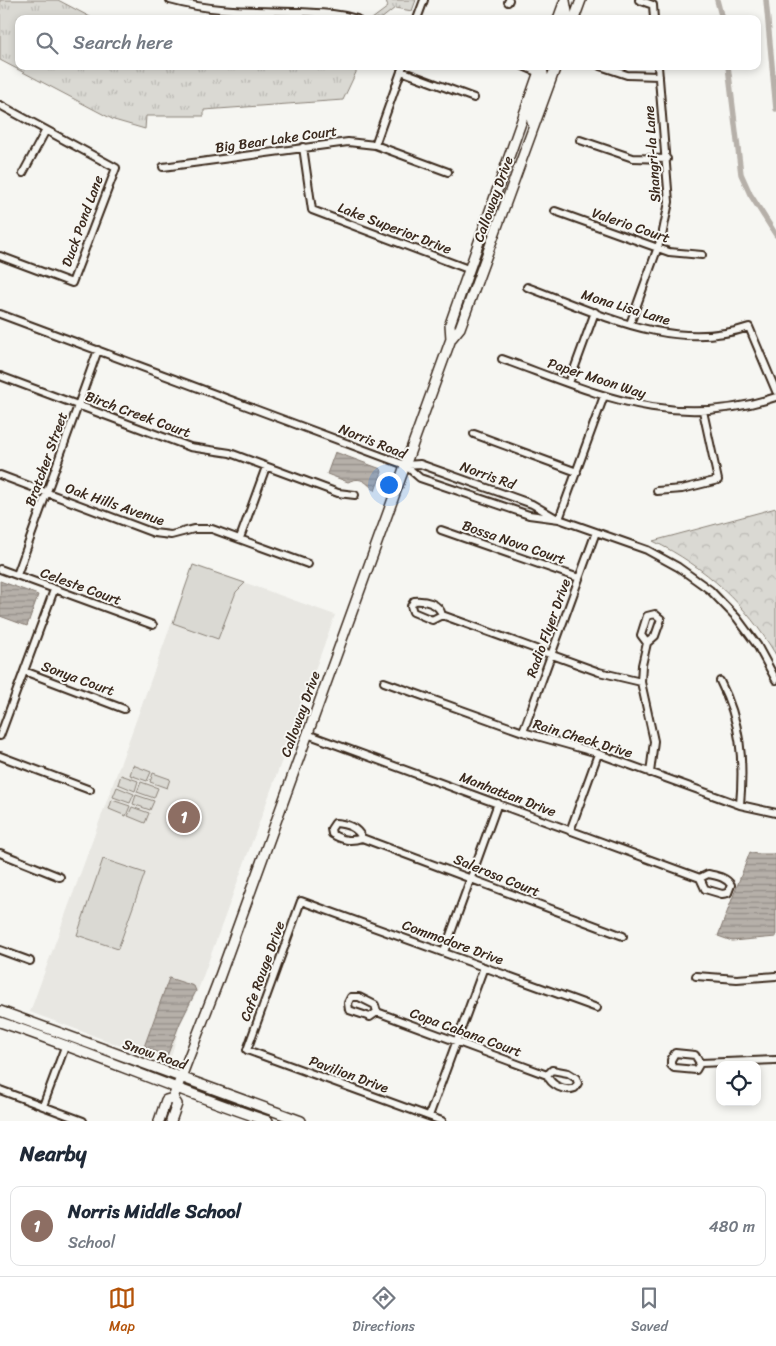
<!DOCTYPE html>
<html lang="en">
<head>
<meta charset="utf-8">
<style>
	body { margin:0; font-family:Sriracha,sans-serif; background:#f6f6f7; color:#1f2937 }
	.controls { position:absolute; right:15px; bottom:15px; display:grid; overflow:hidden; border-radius:10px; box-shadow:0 2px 8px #0003 }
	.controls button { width:45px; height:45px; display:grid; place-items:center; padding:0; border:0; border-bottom:1px solid #e0e1e3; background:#fff; color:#1f2937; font:25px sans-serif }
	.you { position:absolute; left:388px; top:484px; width:18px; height:18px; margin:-12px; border:4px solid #fff; border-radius:50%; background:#1a73e8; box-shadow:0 0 0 8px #1a73e833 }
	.badge { display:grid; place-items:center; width:32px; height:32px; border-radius:50%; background:#b45309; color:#fff; font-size:16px; font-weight:700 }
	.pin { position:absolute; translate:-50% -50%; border:2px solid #fff; box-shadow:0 1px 5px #0006 }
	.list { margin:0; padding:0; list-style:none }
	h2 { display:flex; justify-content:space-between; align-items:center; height:65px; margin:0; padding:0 20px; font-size:21px }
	h2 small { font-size:16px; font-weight:400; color:#747a83 }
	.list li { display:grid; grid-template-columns:32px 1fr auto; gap:15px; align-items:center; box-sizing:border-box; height:80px; margin:0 10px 10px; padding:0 10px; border:1px solid #e0e1e3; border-radius:10px }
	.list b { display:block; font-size:19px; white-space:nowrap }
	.list p { margin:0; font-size:16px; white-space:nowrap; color:#747a83 }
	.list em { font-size:16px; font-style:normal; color:#747a83 }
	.icon { flex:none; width:28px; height:28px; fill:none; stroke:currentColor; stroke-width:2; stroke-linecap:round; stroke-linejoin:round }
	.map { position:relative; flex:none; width:776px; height:1121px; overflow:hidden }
	.search { position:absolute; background:#fff; box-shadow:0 2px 8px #0003; left:15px; right:15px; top:15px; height:55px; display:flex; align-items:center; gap:12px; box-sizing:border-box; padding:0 18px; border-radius:10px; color:#747a83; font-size:19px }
	.sheet { height:155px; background:#fff }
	nav { display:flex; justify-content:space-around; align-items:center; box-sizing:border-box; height:70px; border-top:1px solid #e0e1e3; background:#fff; font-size:14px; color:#747a83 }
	nav a { display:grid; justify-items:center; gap:2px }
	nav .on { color:#b45309 }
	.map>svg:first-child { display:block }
	.built { fill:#e8e7e2 }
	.grass { fill:url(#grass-tufts); stroke:#8a8278 }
	.forest { fill:url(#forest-crowns); stroke:#8a8278 }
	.garden { fill:#dad9d3; stroke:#8a8278 }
	.water { fill:url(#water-rules); stroke:#857a71 }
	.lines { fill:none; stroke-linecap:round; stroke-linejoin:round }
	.canal { stroke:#b6b0a9; stroke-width:5.5 }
	.minor-casing { stroke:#3b2a1e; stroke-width:10 }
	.major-casing { stroke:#3b2a1e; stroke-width:12 }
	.minor { stroke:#f6f6f2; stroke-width:6 }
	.major { stroke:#f6f6f2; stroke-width:9 }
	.labels { text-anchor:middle; stroke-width:4; stroke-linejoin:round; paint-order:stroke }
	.street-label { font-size:14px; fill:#3b2a1e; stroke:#f6f6f2 }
</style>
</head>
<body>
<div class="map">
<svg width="776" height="1121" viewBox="0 0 776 1121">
	<defs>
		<pattern id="grass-tufts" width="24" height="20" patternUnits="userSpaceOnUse" patternTransform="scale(1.25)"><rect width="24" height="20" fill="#dad9d3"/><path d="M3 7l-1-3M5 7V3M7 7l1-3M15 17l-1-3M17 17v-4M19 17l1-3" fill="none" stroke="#bcbab5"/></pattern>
		<pattern id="forest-crowns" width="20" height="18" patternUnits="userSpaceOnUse" patternTransform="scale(1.25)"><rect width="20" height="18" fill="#dad9d3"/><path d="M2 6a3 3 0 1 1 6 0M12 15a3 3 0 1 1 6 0" fill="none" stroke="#bcbab5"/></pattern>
		<pattern id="water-rules" width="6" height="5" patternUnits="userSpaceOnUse" patternTransform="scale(1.25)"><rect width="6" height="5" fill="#b6b0a9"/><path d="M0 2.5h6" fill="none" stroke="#958f89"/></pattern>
	</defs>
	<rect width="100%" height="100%" fill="#f6f6f2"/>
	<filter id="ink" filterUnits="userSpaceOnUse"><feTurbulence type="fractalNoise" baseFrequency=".02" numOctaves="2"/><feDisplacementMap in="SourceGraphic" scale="10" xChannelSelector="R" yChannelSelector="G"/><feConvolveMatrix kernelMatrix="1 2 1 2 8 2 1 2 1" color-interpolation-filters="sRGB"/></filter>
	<g filter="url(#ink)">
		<!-- built -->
		<path class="built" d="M 193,564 L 335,615 L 198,990 L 180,1025 L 170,1060 L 164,1062 L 30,1012 Z"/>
		<!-- grass -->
		<path class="grass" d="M 0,0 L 58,0 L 94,19 L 19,19 L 19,66 L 359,66 L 343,100 L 204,110 L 204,116 L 146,116 L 145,129 L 114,120 L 0,60 Z
			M 386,0 L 416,0 L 412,11 L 395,8 L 381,19 L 372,19 L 388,7 Z"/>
		<!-- forest -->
		<path class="forest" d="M 776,508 L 776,655 C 746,604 706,567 653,541 Z"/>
		<!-- garden -->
		<path class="garden" d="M 193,565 L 245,583 L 236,592 L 218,639 L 173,623 Z
			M 133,765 L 151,772 L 147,781 L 130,775 Z
			M 153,773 L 170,779 L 167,788 L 150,782 Z
			M 121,775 L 138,781 L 135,791 L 118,784 Z
			M 141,782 L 158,788 L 154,798 L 137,792 Z
			M 117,787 L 134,794 L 130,803 L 113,797 Z
			M 136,795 L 154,801 L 150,810 L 133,804 Z
			M 112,800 L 130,806 L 126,816 L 109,809 Z
			M 132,807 L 149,813 L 145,823 L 128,816 Z
			M 103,859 L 145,873 L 118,949 L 77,935 Z"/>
		<!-- water -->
		<path class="water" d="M 335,452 L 381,469 L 382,472 L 375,491 C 367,484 362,475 348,482 L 327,474 Z
			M 0,581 L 38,595 L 27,626 L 0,616 Z
			M 750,852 L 756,854 L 776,854 L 776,937 L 732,941 L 718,936 Z
			M 169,978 L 194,986 L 196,991 L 180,1023 L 167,1056 L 144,1047 Z"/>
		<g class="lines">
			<!-- canal -->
			<path class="canal" d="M 717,0 L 722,19
				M 766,0 L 776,109
				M 728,66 L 741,174 L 750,194 L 776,235"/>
			<!-- minor casing -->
			<g class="minor-casing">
				<path id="minor" d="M 170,0 C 212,12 256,11 300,12 C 319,13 338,13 357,19
					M 639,0 L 653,5 L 654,19
					M 508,2 L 509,0
					M 417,19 L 424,0
					M 523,66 L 539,73
					M 600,66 L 627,75 L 659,76
					M 401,71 L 474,98
					M 0,105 L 116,168 L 72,283 L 0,256
					M 580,140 L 633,158 L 667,159
					M 375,145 L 403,66
					M 303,147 L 312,210 L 468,269
					M 163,167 L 348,142 L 375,145 L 448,172
					M 23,173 L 46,130
					M 555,211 L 669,252 L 702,255
					M 527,287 C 598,313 673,353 749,327 L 776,391
					M 0,314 L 405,465 L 420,478 L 529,515 L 559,519 L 647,550 L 678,567 L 710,590 L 737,618 L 757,645 L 776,680
					M 630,324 L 662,236 L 669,202 L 658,66
					M 502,359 C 599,394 671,431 776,397
					M 0,376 L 190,447 L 230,453 L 338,493 L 355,495
					M 569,383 L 595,312
					M 474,434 L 577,472
					M 405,465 L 420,464 L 532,504 L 556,518
					M 0,475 L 154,533 L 171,535 L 194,529 L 212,529 L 308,564
					M 657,491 L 682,489 L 718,480 L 703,411
					M 559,519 L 604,396
					M 441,530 L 579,578
					M 240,538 L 266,467
					M 0,569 L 153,625
					M 17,575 L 98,350
					M 442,615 L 432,620 L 413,612 L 411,606 L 414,601 C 425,600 439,603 442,615 L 599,672 L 641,682
					M 647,643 L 641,635 L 647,616 L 655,614 L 661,619 L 655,636 L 647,643 L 642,665 L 641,682 L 654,741 L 650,773
					M 24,671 L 124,709
					M 720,681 C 741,722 744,760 740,805
					M 384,682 L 523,732 L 594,752 L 740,805 L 776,813
					M 523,732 L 596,532
					M 307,734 L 700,878 L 705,889 L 722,894 L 728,893 L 731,885 C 726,877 717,876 708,874 L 700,878
					M 0,736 L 54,590
					M 0,756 L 90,790
					M 570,831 L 598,754
					M 362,838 C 350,842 342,840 332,834 L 331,829 L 335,823 C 347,824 357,827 362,838 L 623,936
					M 0,853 L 60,877
					M 0,950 L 30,961
					M 444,952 L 498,803
					M 696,976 L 737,979 L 776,976
					M 377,1012 L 375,1005 L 359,997 L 351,997 L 348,1003 L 349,1010 L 370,1017 L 377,1012 L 547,1075 C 551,1085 564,1092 575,1088 L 578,1083 L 576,1078 L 568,1073 L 552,1070 L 547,1075
					M 675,1053 L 695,1055 L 700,1063 L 696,1070 L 674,1068 L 671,1065 L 671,1060 Z
					M 700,1063 L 776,1060
					M 0,1090 L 83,1121
					M 43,1106 L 66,1044
					M 429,1116 L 484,967
					M 442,1121 L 247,1050 L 301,901 L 597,1008"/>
			</g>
			<!-- major casing -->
			<g class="major-casing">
				<path id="major" d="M 565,1 L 567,12 L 565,19
					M 558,19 L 565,0
					M 574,19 L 581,0
					M 532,122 L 531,117 L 544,79 L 542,68
					M 451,339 L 450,324 L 541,66
					M 0,1011 L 301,1121
					M 0,1022 C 90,1052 177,1091 268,1121
					M 159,1121 L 166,1100 L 173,1098 L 217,984 L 451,339 L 460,328 L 556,66
					M 171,1121 L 177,1104 L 173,1098"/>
			</g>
			<!-- minor -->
			<use href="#minor" class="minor"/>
			<!-- major -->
			<use href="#major" class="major"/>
		</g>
	</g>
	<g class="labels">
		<!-- street labels -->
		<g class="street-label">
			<text transform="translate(276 139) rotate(-8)" y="5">Big Bear Lake Court</text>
			<text transform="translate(652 154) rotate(-94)" y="5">Shangri-la Lane</text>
			<text transform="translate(493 199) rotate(-70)" y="5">Calloway Drive</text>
			<text transform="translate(82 221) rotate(-70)" y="5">Duck Pond Lane</text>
			<text transform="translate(631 225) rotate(19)" y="5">Valerio Court</text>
			<text transform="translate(395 228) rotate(21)" y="5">Lake Superior Drive</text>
			<text transform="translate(626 307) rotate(17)" y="5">Mona Lisa Lane</text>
			<text transform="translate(597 378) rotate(18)" y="5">Paper Moon Way</text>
			<text transform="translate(138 414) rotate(20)" y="5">Birch Creek Court</text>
			<text transform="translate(373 441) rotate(22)" y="5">Norris Road</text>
			<text transform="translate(46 459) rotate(-70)" y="5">Bratcher Street</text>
			<text transform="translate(488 475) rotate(20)" y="5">Norris Rd</text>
			<text transform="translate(115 504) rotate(19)" y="5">Oak Hills Avenue</text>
			<text transform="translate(514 542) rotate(19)" y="5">Bossa Nova Court</text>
			<text transform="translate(81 586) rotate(20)" y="5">Celeste Court</text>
			<text transform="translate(548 628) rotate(-70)" y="5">Radio Flyer Drive</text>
			<text transform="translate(78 678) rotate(20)" y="5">Sonya Court</text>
			<text transform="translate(300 714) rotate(-70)" y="5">Calloway Drive</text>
			<text transform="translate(583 738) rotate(17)" y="5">Rain Check Drive</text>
			<text transform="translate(508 794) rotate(21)" y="5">Manhattan Drive</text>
			<text transform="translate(497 875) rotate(22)" y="5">Salerosa Court</text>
			<text transform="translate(453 942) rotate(20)" y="5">Commodore Drive</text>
			<text transform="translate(262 971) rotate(-70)" y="5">Cafe Rouge Drive</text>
			<text transform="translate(466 1032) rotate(20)" y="5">Copa Cabana Court</text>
			<text transform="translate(155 1054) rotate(19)" y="5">Snow Road</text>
			<text transform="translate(349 1074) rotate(20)" y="5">Pavilion Drive</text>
		</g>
	</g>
</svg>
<div class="controls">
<button><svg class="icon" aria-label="locate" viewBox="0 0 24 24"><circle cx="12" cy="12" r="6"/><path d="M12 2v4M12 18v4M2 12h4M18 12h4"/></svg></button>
</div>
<div class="you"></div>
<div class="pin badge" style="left:184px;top:817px;background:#8d6e63">1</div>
<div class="search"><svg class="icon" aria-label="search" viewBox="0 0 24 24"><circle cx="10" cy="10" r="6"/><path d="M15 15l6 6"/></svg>Search here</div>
</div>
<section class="sheet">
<h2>Nearby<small></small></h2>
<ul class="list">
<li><span class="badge" style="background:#8d6e63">1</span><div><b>Norris Middle School</b><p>School</p></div><em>480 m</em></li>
</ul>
</section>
<nav>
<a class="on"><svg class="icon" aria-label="map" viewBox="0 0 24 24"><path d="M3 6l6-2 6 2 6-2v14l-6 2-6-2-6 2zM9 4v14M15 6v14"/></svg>Map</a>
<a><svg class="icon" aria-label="directions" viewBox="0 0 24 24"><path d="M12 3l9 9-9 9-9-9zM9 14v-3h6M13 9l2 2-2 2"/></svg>Directions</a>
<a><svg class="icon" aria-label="saved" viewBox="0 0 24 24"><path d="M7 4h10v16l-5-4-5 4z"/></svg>Saved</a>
</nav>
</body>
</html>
